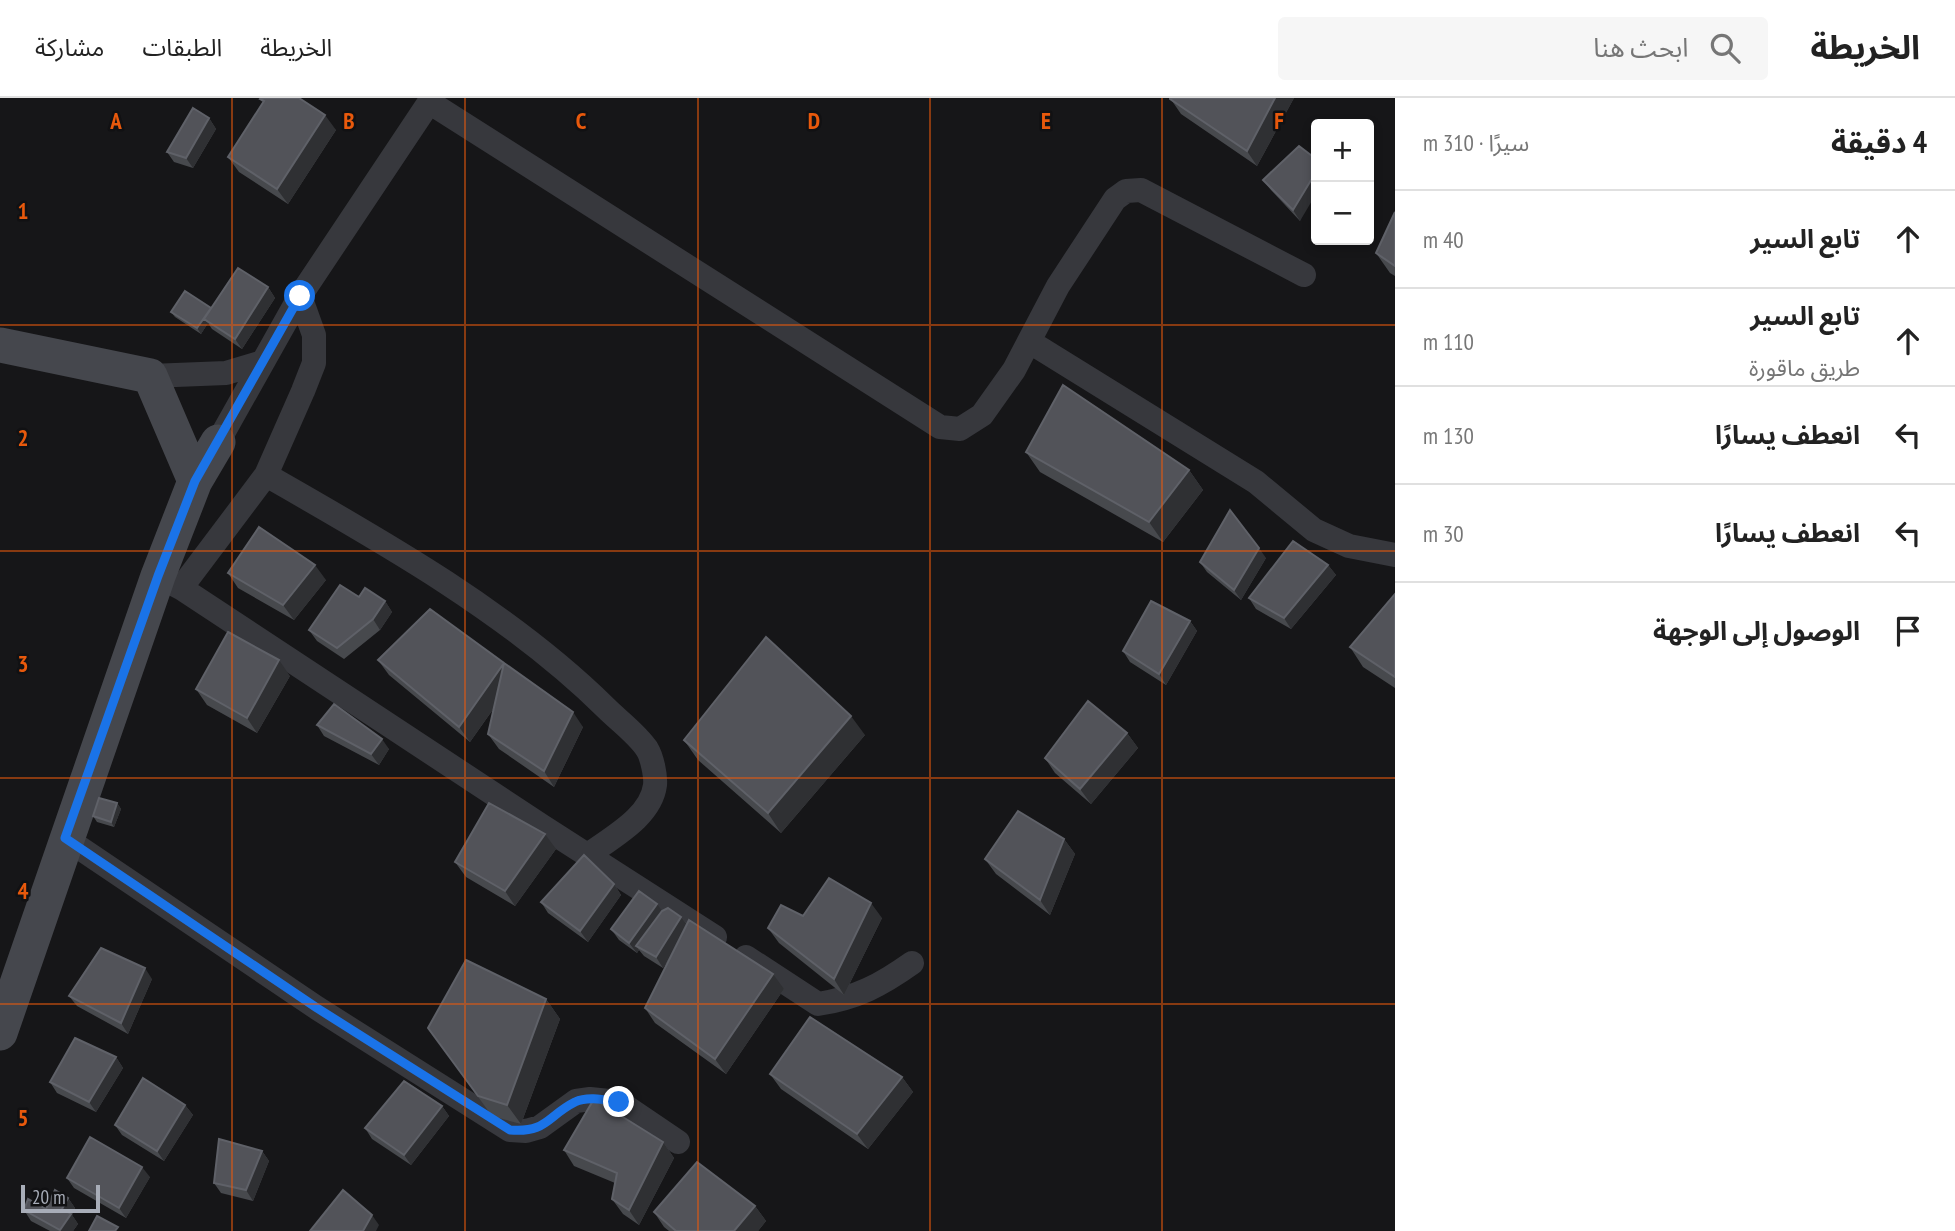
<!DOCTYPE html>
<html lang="ar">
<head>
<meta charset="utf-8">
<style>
	body { margin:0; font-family:"PT Sans Narrow","Noto Sans Arabic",sans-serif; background:#f6f6f6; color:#222; direction:rtl }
	.controls { position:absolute; right:21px; top:21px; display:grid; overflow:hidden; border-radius:7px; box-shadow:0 4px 10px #0003 }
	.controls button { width:63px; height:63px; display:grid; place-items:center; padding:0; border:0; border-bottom:2px solid #e0e0e0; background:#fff; color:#222; font:35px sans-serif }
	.scale { position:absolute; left:21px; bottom:18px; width:79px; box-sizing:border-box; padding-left:7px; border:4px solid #a8adb8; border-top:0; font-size:19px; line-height:24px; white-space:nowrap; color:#a8adb8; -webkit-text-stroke:5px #111113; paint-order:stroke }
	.stop { position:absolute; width:21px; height:21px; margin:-16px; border:5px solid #1a73e8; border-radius:50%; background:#fff }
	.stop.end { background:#1a73e8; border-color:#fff; box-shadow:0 2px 7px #0008 }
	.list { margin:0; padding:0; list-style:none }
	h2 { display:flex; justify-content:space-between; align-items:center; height:91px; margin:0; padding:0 28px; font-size:30px }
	h2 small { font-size:23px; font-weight:400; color:#767676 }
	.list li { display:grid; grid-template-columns:46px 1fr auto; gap:21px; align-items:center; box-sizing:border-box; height:98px; padding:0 28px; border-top:2px solid #e0e0e0 }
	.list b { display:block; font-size:26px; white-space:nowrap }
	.list p { margin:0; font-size:23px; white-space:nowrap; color:#767676 }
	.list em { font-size:23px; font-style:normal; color:#767676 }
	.icon { flex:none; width:38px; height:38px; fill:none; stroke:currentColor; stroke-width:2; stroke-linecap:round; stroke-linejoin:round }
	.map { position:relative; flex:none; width:1395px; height:1133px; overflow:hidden; direction:ltr }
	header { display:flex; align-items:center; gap:42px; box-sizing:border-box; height:98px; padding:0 35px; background:#fff; border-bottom:2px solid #e0e0e0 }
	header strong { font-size:33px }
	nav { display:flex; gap:38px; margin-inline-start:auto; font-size:24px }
	.search { width:490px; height:63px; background:#f6f6f6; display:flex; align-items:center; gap:18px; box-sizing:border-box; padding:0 24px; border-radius:7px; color:#767676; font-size:26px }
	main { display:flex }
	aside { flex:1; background:#fff }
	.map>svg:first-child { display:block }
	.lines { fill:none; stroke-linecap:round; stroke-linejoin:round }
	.street { stroke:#37383d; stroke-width:24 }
	.secondary { stroke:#45474d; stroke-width:35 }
	.wall { fill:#47494d }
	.shaded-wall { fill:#2f3033 }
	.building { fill:#525359; stroke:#5f6168; stroke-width:2 }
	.route { stroke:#1a73e8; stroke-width:9 }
	.grid { fill:none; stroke:#e8590c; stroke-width:2; stroke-opacity:0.55 }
	.grid-label { font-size:23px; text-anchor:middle; font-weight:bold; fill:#e8590c; stroke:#111113; stroke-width:5; stroke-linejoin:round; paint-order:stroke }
</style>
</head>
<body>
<header>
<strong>الخريطة</strong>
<div class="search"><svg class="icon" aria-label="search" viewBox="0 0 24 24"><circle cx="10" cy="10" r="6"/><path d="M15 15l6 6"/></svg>ابحث هنا</div>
<nav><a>الخريطة</a><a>الطبقات</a><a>مشاركة</a></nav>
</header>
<main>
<aside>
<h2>4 دقيقة<small>سيرًا · 310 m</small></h2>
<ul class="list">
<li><svg class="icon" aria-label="ahead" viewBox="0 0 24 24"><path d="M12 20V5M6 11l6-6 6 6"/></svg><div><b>تابع السير</b></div><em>40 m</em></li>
<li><svg class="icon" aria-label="ahead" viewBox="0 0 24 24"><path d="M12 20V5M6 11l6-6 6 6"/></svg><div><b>تابع السير</b><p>طريق ماقورة</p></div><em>110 m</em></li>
<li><svg class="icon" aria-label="left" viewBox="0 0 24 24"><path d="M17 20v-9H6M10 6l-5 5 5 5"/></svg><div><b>انعطف يسارًا</b></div><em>130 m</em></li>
<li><svg class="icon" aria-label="left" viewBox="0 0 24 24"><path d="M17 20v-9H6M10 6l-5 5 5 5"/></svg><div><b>انعطف يسارًا</b></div><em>30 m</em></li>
<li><svg class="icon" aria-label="arrive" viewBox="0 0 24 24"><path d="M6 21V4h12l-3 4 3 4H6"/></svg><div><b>الوصول إلى الوجهة</b></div></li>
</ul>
</aside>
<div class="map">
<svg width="1395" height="1133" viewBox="0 0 1395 1133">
	<rect width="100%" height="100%" fill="#161618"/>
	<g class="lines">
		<!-- street -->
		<path class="street" d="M 429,4 L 940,329 L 960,331 L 982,317 L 1014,272 L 1058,188 L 1115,101 L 1126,93 L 1141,92 L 1304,177
			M 1030,244 L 1256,384 L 1314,432 L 1349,448 L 1395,457
			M 150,278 L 226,275 L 263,264
			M 218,344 L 300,198 L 432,0
			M 266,377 C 382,443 511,516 606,610 C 619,623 637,636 647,651 C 652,659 656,678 655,687 C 651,719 612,739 588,757
			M 158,478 L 181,490 L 542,728 L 715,839
			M 181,490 L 266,377 L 303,293 L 314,265 L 314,237 L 300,198
			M 65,740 L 317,910 L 510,1032 L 526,1033 L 540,1029 L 576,1003 L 590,1001 L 619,1004 L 678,1044
			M 746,859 L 818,906 C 857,900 881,887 912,865"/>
		<!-- secondary -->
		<path class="secondary" d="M 0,247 L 150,278 L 195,383
			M 0,935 L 158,478 L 195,383 L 218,344"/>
	</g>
	<!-- wall -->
	<path class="wall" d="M 1170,0 L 1294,0 L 1257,68 L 1181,16 Z
		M 260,1 L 336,32 L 288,106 L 239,74 L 228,59 L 263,5 Z
		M 209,20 L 216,31 L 193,70 L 174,64 L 167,54 Z
		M 1316,61 L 1300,123 L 1271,92 L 1263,82 Z
		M 1395,114 L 1395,178 L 1390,175 L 1376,155 Z
		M 268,189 L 275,200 L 242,251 L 212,231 L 208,225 L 201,236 L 175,219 L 171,214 L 211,211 Z
		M 1026,354 L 1189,372 L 1203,392 L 1163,444 L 1040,374 Z
		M 1266,460 L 1241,502 L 1207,474 L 1200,464 Z
		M 1328,467 L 1336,477 L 1291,531 L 1256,511 L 1249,500 Z
		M 228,475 L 326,482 L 294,522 L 238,490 Z
		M 1395,496 L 1395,590 L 1363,569 L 1350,549 Z
		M 359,499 L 385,503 L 392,514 L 380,532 L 344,561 L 317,543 L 309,532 Z
		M 1190,523 L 1197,533 L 1166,587 L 1130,564 L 1123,553 Z
		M 378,562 L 583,629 L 554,689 L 499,651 L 488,636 L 494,610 L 470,644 L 389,577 Z
		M 290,578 L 257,635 L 207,607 L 196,591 Z
		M 317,627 L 389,651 L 379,667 L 324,638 Z
		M 1127,635 L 1138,650 L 1091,706 L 1055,675 L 1045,660 Z
		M 865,637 L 781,735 L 698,662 L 684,642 Z
		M 117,705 L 121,711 L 114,729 L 97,724 L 93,718 Z
		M 1064,741 L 1075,756 L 1050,817 L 996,776 L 985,761 Z
		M 556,751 L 515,808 L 466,779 L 455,764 Z
		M 614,786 L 621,797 L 588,844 L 548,815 L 541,804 Z
		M 662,813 L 681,819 L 687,826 L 784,891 L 726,976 L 655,925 L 645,910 L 672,856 L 663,870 L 644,858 L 639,852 L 637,855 L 619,842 L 611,831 Z
		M 803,818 L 882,820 L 844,897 L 779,845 L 768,830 Z
		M 152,881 L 128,936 L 77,908 L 69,898 Z
		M 546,901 L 560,921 L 521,1026 L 492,1018 L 428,930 Z
		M 116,959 L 123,970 L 96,1014 L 57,995 L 50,984 Z
		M 770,976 L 902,979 L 913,994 L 868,1051 L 781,991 Z
		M 185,1007 L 193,1017 L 164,1063 L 122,1037 L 115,1027 Z
		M 442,1008 L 449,1018 L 411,1067 L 372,1041 L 365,1030 Z
		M 663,1044 L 674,1060 L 639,1127 L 623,1116 L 612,1101 L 615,1085 L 574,1068 L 564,1052 Z
		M 262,1053 L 269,1063 L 253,1103 L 221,1095 L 214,1085 Z
		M 150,1079 L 126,1120 L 74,1090 L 67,1080 Z
		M 68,1100 L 75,1110 L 72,1117 L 78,1126 L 73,1133 L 50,1133 L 31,1123 L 24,1112 L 46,1111 Z
		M 755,1108 L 766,1123 L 758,1133 L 669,1133 L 664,1129 L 654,1114 Z"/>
	<!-- shaded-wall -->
	<path class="shaded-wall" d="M 1275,0 L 1294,0 L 1257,68 L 1247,53 Z
		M 325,17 L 336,32 L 288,106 L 277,91 Z
		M 209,20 L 216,31 L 193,70 L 186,60 Z
		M 1316,74 L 1316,96 L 1300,123 L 1293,112 Z
		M 268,189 L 275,200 L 242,251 L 235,241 Z
		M 211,210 L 204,221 L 208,225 L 201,236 L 197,230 Z
		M 1189,372 L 1203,392 L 1163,444 L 1149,424 Z
		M 1259,450 L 1266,460 L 1241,502 L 1234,492 Z
		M 315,467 L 326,482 L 294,522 L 283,507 Z
		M 1328,467 L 1336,477 L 1291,531 L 1284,520 Z
		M 385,503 L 392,514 L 380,532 L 373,521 Z
		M 1190,523 L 1197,533 L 1166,587 L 1159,576 Z
		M 279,562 L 290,578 L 257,635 L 247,620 Z
		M 504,565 L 515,580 L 470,644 L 459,629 Z
		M 573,614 L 583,629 L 554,689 L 544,673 Z
		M 851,618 L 865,637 L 781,735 L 768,715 Z
		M 1127,635 L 1138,650 L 1091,706 L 1080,691 Z
		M 382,641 L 389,651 L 379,667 L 371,656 Z
		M 117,705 L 121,711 L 114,729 L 111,724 Z
		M 545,736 L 556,751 L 515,808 L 505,793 Z
		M 1064,741 L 1075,756 L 1050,817 L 1040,802 Z
		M 614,786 L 621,797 L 588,844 L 580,833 Z
		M 871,805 L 882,820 L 844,897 L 834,881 Z
		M 657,806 L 665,817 L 636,848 L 639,852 L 637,855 L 629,845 Z
		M 681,819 L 689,829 L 663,870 L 656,859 Z
		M 145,870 L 152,881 L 128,936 L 121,925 Z
		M 773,876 L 784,891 L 726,976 L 715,961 Z
		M 546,901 L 560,921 L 521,1026 L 507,1007 Z
		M 116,959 L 123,970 L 96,1014 L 89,1004 Z
		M 902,979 L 913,994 L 868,1051 L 857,1036 Z
		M 185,1007 L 193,1017 L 164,1063 L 157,1053 Z
		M 442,1008 L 449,1018 L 411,1067 L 404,1057 Z
		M 663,1044 L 674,1060 L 639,1127 L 629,1112 Z
		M 262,1053 L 269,1063 L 253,1103 L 246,1092 Z
		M 142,1069 L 150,1079 L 126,1120 L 119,1110 Z
		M 68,1100 L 75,1110 L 72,1117 L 78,1126 L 73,1133 L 60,1133 L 62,1111 Z
		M 755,1108 L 766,1123 L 758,1133 L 734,1133 Z
		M 372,1117 L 379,1127 L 376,1133 L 363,1133 Z"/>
	<!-- building -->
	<path class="building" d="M 261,0 L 299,0 L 325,17 L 277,91 L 228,59 L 264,3 L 260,1 Z
		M 1170,0 L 1275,0 L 1247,53 L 1170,1 Z
		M 193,10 L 209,20 L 186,60 L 167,54 Z
		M 1299,48 L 1316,61 L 1316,74 L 1293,112 L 1263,82 Z
		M 1395,114 L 1395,168 L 1376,155 Z
		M 238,170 L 268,189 L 235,241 L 204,221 Z
		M 185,193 L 211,210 L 197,230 L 171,214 Z
		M 1063,287 L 1189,372 L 1149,424 L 1026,354 Z
		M 1230,412 L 1259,450 L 1234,492 L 1200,464 Z
		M 259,429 L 315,467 L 283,507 L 228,475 Z
		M 1293,443 L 1328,467 L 1284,520 L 1249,500 Z
		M 340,487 L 359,499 L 365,490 L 385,503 L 373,521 L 337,550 L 309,532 Z
		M 1395,496 L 1395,579 L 1350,549 Z
		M 1151,503 L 1190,523 L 1159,576 L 1123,553 Z
		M 430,511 L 504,565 L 459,629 L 378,562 Z
		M 228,534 L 279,562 L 247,620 L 196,591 Z
		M 766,539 L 851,618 L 768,715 L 684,642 Z
		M 504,565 L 573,614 L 544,673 L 488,636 Z
		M 1088,603 L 1127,635 L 1080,691 L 1045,660 Z
		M 334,606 L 382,641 L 371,656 L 317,627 Z
		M 99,700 L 117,705 L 111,724 L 93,718 Z
		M 489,705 L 545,736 L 505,793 L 455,764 Z
		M 1018,713 L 1064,741 L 1040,802 L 985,761 Z
		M 584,757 L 614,786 L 580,833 L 541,804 Z
		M 829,780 L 871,805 L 834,881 L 768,830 L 781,807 L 803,818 Z
		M 639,793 L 657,806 L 629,845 L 611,831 Z
		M 668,810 L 681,819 L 656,859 L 636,848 L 662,813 Z
		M 689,822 L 773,876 L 715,961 L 645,910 Z
		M 101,850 L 145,870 L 121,925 L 69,898 Z
		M 466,862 L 546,901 L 507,1007 L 478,998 L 428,930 Z
		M 810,919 L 902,979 L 857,1036 L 770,976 Z
		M 75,940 L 116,959 L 89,1004 L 50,984 Z
		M 143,980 L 185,1007 L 157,1053 L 115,1027 Z
		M 404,983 L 442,1008 L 404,1057 L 365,1030 Z
		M 594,1001 L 663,1044 L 629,1112 L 612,1101 L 617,1075 L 564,1052 Z
		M 90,1039 L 142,1069 L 119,1110 L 67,1080 Z
		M 219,1041 L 262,1053 L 246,1092 L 214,1085 Z
		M 697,1064 L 755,1108 L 734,1133 L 676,1133 L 654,1114 Z
		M 55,1092 L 68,1100 L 62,1111 L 71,1116 L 60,1132 L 24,1112 L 28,1101 L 46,1111 Z
		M 343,1092 L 372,1117 L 363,1133 L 310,1133 Z
		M 97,1118 L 118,1129 L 115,1133 L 89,1133 Z"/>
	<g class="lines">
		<!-- route -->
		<path class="route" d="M 300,198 L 195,383 L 158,478 L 65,740 L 317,910 L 510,1032 C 547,1035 547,1018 575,1004 C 588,998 605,1002 619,1004"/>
	</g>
	<!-- grid -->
	<path class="grid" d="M 232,0 L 232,1133M 465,0 L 465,1133M 698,0 L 698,1133M 930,0 L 930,1133M 1162,0 L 1162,1133M 0,227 L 1395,227M 0,453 L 1395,453M 0,680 L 1395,680M 0,906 L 1395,906"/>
	<g class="grid-label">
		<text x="116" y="31">A</text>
		<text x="349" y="31">B</text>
		<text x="581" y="31">C</text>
		<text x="814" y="31">D</text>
		<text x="1046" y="31">E</text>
		<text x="1279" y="31">F</text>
		<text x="23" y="121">1</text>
		<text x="23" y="348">2</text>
		<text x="23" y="574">3</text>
		<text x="23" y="801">4</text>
		<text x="23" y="1028">5</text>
	</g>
</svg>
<div class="controls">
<button>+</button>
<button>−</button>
</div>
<div class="scale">20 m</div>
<div class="stop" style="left:300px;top:198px"></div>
<div class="stop end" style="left:619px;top:1004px"></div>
</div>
</main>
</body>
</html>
